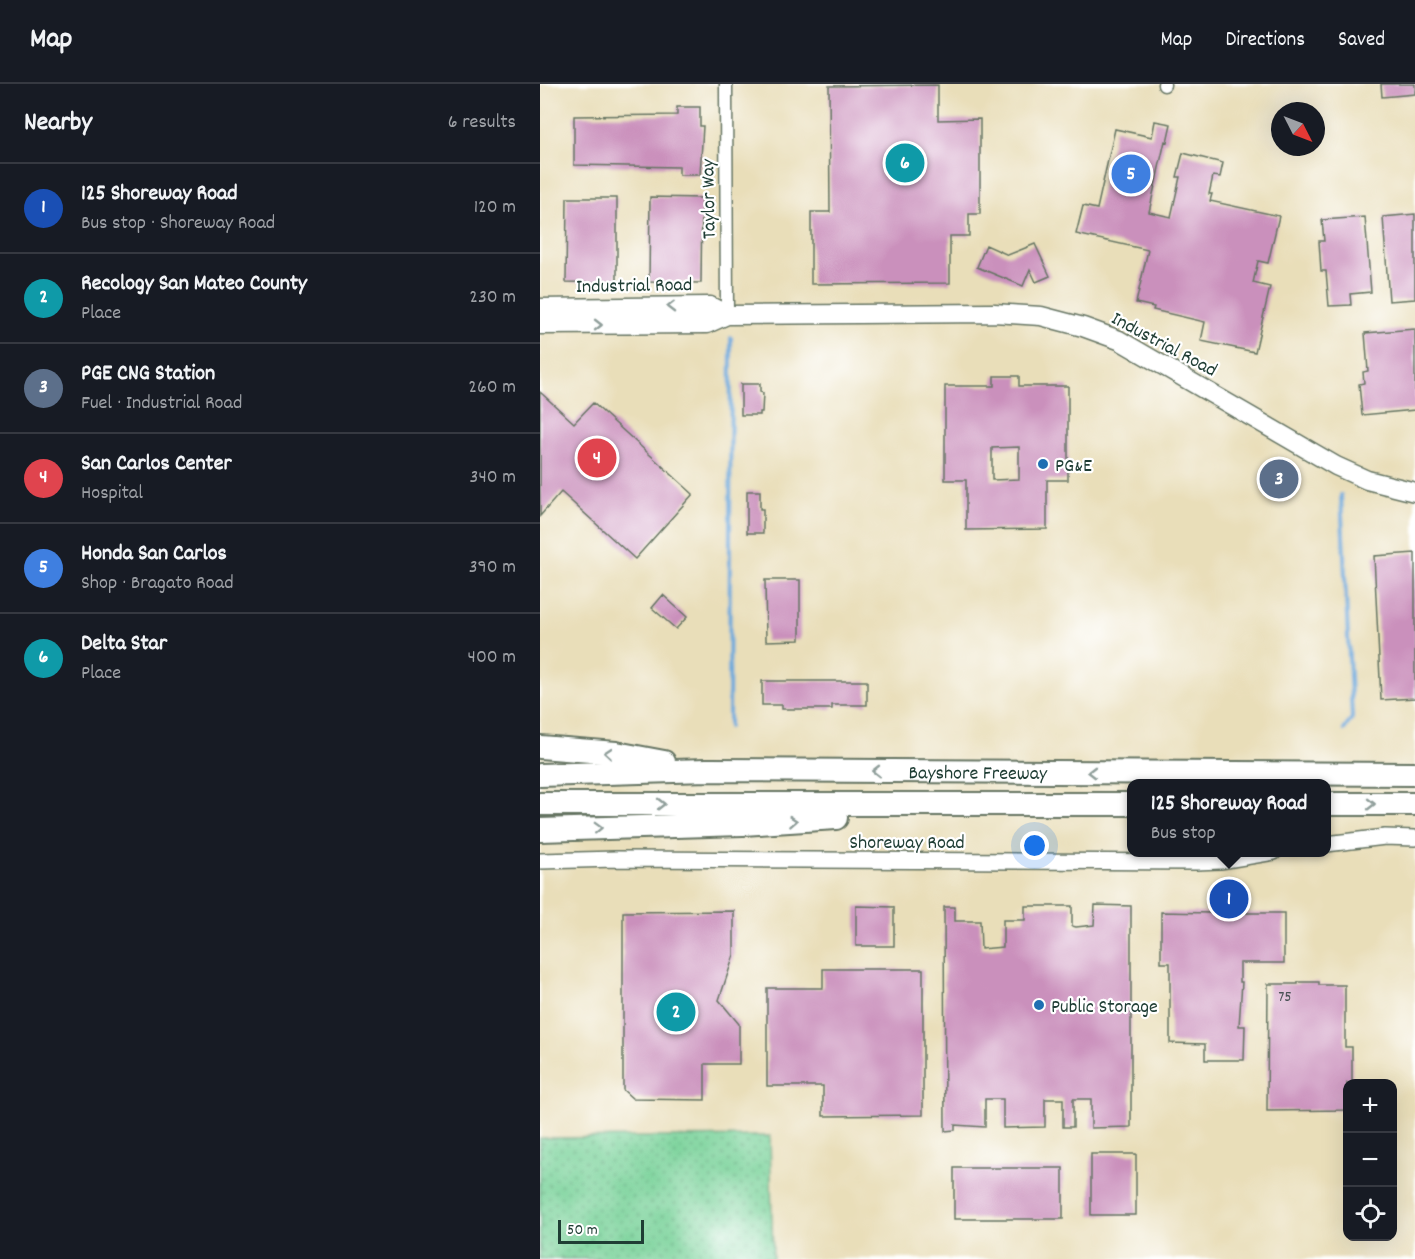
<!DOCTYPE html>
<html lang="en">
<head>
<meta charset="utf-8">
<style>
	body { margin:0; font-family:Dekko,sans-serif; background:#20242c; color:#f1f3f6 }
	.controls { position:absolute; right:18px; bottom:18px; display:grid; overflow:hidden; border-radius:12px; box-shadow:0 6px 24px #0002 }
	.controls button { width:54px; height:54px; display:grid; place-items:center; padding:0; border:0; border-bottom:2px solid #363941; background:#171b24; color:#f1f3f6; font:30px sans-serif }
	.compass { position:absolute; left:731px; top:18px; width:54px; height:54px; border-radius:50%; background:#171b24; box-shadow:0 6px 24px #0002; rotate:132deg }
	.scale { position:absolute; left:18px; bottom:15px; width:86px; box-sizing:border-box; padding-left:6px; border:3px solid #1f3d34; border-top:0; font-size:16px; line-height:21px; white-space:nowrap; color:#1f3d34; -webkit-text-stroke:4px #fff; paint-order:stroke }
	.you { position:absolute; left:495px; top:762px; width:21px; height:21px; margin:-15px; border:4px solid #fff; border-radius:50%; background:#1a73e8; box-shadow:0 0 0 9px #1a73e833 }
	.badge { display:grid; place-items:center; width:39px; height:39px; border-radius:50%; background:#2563eb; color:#fff; font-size:20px; font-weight:700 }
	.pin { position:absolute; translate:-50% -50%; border:3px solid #fff; box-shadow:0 2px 6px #0006 }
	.popup { position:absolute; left:587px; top:695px; width:204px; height:78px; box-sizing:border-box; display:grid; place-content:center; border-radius:12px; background:#171b24; filter:drop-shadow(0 2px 4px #0005); font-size:20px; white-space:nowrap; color:#9ea1a6 }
	.popup b { font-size:22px; color:#f1f3f6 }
	.popup::after { content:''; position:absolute; left:50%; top:100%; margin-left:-12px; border:12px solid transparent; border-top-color:#171b24 }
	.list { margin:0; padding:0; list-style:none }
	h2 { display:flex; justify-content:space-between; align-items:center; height:78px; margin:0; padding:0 24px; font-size:26px }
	h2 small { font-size:20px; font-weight:400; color:#9ea1a6 }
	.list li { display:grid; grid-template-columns:39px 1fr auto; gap:18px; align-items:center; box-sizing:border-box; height:90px; padding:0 24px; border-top:2px solid #363941 }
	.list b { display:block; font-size:22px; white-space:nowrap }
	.list p { margin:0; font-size:20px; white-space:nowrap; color:#9ea1a6 }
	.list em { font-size:20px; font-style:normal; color:#9ea1a6 }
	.icon { flex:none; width:33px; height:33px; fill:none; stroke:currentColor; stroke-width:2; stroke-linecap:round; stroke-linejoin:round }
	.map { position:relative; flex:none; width:875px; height:1175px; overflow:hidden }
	header { display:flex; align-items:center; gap:36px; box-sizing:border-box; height:84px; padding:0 30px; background:#171b24; border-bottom:2px solid #363941 }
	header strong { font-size:28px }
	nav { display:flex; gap:33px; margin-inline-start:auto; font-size:21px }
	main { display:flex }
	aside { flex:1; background:#171b24 }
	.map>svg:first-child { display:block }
	.grass { fill:url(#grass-dots); stroke:#4b8766; stroke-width:1.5 }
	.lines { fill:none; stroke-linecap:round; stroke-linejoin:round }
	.stream { stroke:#6aa8dc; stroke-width:4 }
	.building { fill:#ca90bc; fill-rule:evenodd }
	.minor-casing { stroke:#667563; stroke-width:15 }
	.tertiary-casing { stroke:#667563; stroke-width:18 }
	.secondary-casing { stroke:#667563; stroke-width:21 }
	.motorway-casing { stroke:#667563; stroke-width:26 }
	.minor { stroke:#fff; stroke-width:12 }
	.tertiary { stroke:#fff; stroke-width:15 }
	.secondary { stroke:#fff; stroke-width:18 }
	.motorway { stroke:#fff; stroke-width:22 }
	.oneway { stroke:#8f9e9a }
	.poi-dot { fill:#1f6fb2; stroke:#fff; stroke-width:2 }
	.labels { text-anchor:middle; stroke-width:4.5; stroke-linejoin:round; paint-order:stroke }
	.number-label { font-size:16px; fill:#4a5256 }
	.street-label { font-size:20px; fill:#1f3d34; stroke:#fff }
	.poi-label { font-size:20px; fill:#1f3d34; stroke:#fff; text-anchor:start }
</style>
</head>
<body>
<header>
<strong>Map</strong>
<nav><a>Map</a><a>Directions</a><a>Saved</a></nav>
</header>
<main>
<aside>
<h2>Nearby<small>6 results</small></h2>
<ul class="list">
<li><span class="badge" style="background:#1a4fb4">1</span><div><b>125 Shoreway Road</b><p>Bus stop · Shoreway Road</p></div><em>120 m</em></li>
<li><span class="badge" style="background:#0f9aa8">2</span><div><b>Recology San Mateo County</b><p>Place</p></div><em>230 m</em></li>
<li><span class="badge" style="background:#5c6f8a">3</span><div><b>PGE CNG Station</b><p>Fuel · Industrial Road</p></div><em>260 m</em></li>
<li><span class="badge" style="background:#e0444e">4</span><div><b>San Carlos Center</b><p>Hospital</p></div><em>340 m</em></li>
<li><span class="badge" style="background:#3f7fe0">5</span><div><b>Honda San Carlos</b><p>Shop · Bragato Road</p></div><em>390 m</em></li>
<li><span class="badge" style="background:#0f9aa8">6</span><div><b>Delta Star</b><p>Place</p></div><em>400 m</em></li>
</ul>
</aside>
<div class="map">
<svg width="875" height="1175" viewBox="0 0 875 1175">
	<defs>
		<pattern id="grass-dots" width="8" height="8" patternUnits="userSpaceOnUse" patternTransform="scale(1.5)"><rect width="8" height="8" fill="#77d198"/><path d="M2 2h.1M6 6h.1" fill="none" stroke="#61ab7d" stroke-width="1.8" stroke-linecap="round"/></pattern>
	</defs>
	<rect width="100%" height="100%" fill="#fff"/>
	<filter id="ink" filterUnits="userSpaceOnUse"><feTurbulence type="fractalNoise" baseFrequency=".0167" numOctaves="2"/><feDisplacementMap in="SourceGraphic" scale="12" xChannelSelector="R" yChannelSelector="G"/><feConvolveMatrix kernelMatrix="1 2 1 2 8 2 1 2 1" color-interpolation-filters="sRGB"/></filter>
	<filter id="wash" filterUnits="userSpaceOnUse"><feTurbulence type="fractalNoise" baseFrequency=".008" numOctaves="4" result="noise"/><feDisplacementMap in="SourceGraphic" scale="24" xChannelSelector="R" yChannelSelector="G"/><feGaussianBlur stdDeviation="1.35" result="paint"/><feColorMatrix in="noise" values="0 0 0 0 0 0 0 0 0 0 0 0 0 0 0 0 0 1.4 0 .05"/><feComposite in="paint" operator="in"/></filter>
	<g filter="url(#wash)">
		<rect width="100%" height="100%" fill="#e9deb9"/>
		<!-- grass -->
		<path class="grass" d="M 230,1052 L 233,1175 L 0,1175 L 0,1054 Z"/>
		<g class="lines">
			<!-- stream -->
			<path class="stream" d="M 801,411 L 812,634 L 804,646
				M 189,643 L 191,254"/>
		</g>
		<g id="blocks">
			<!-- building -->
			<path class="building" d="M 841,0 L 875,0 L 875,10 L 842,13 Z
				M 398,1 L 398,36 L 440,35 L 440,130 L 429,130 L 429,152 L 410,152 L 410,199 L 271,200 L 271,128 L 290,128 L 289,2 Z
				M 137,23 L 160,23 L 160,42 L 163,42 L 160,91 L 139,91 L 139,83 L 34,81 L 34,32 L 137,31 Z
				M 615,37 L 631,40 L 627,58 L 625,57 L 609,128 L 631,133 L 640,93 L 637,93 L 643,69 L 683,79 L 680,93 L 673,92 L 669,110 L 672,110 L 670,117 L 739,132 L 728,179 L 718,177 L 713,199 L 730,203 L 715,268 L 661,257 L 665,238 L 613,226 L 614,223 L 596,219 L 608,166 L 536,150 L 543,122 L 557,125 L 575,45 L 612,53 Z
				M 110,113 L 162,114 L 161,199 L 109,198 Z
				M 27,114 L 77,114 L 77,199 L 26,198 Z
				M 875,130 L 875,215 L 849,217 L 843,133 Z
				M 825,133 L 831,208 L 810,210 L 811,221 L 789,222 L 786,187 L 781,187 L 779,157 L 784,157 L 782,136 Z
				M 495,160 L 510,192 L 496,198 L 490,185 L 483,202 L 437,183 L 446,161 L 468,171 Z
				M 875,245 L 875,326 L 822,331 L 819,300 L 824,299 L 823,288 L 828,287 L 825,249 Z
				M 454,292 L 479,292 L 479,302 L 528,302 L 528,396 L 507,396 L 507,445 L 426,446 L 426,396 L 405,396 L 405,302 L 454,302 ZM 479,363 L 479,395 L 452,396 L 452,364 Z
				M 201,300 L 220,300 L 220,308 L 223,309 L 222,328 L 220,328 L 220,331 L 201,331 Z
				M 0,308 L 34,339 L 53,319 L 153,410 L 95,475 L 21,408 L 0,432 Z
				M 207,407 L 220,407 L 220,425 L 223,425 L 223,449 L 207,449 Z
				M 875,469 L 875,614 L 841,616 L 834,472 Z
				M 225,496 L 260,496 L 260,556 L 226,557 Z
				M 123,511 L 147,533 L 136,545 L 112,524 Z
				M 222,597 L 327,597 L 327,621 L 292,621 L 292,625 L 242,625 L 242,621 L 222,621 Z
				M 555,821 L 591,822 L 591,1043 L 551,1044 L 551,1015 L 533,1015 L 533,1043 L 523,1043 L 523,1015 L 505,1015 L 505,1043 L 463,1044 L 463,1015 L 445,1015 L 445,1043 L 415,1041 L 415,1046 L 405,1047 L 404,823 L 415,823 L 415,837 L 440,837 L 441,865 L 463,863 L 463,836 L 485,836 L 485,822 L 532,822 L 532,842 L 536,843 L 554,841 Z
				M 316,822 L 354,823 L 354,862 L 316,862 Z
				M 670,826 L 695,826 L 695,829 L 744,829 L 744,879 L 700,879 L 700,898 L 702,898 L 699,942 L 705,942 L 704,976 L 665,976 L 665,960 L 630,959 L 630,879 L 621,879 L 621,828 L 670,829 Z
				M 194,827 L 194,871 L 179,916 L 199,940 L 199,980 L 165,980 L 165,1016 L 93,1015 L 83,1006 L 83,828 Z
				M 283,885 L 383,885 L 383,1031 L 283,1032 L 283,1002 L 227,1002 L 227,904 L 283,904 Z
				M 758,898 L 779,898 L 779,901 L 805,901 L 805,963 L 812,963 L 812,999 L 807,999 L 807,1026 L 727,1027 L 728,900 L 758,900 Z
				M 551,1070 L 596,1070 L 596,1131 L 551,1131 Z
				M 414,1084 L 523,1084 L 523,1135 L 414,1135 Z"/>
		</g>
	</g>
	<g filter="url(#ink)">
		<use href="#blocks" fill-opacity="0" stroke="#667563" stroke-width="1.5"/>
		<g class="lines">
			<!-- minor casing -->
			<g class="minor-casing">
				<path id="minor" d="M 186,0 L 187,231
					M 624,1 L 624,0"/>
			</g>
			<!-- tertiary casing -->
			<g class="tertiary-casing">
				<path id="tertiary" d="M 786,760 L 845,753 L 875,754
					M 0,777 L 76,775 L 656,778 L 680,777 L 734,768"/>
			</g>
			<!-- secondary casing -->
			<g class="secondary-casing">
				<path id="secondary" d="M 0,224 L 170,222 L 187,231
					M 0,241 L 167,240 L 187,231 L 454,229 L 501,232 L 543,243 L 579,256 L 796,382 L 827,396 L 875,408"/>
			</g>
			<!-- motorway casing -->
			<g class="motorway-casing">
				<g id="motorway">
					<path d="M 0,663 L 76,669 L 124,678"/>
					<path id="s1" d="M 0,691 L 167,686 L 875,690"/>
					<path d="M 0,720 L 592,720"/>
					<path d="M 786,720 L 875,720"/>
					<path d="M 0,746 L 203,740 L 296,734"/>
				</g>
			</g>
			<!-- minor -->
			<use href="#minor" class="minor"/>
			<!-- tertiary -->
			<use href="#tertiary" class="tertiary"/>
			<!-- secondary -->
			<use href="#secondary" class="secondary"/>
			<!-- motorway -->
			<use href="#motorway" class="motorway"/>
		</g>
		<!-- one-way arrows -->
		<defs><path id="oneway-chevron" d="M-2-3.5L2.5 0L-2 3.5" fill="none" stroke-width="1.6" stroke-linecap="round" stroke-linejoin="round" transform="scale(1.5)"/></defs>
		<g class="oneway">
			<use href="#oneway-chevron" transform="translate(131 223) rotate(179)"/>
			<use href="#oneway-chevron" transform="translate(58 241)"/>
			<use href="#oneway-chevron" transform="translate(68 669) rotate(-175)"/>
			<use href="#oneway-chevron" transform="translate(336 687) rotate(-180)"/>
			<use href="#oneway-chevron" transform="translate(552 688) rotate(-180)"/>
			<use href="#oneway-chevron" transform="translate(121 720)"/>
			<use href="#oneway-chevron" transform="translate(831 720)"/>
			<use href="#oneway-chevron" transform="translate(253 737) rotate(-4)"/>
			<use href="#oneway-chevron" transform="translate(58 744) rotate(-2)"/>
		</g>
	</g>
	<!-- markers -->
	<g class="poi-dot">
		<circle cx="503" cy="380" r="6"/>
		<circle cx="499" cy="921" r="6"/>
	</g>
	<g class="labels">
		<!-- number labels -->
		<g class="number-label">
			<text x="745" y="917">75</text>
		</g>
		<!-- street labels -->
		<g class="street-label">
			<text transform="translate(167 115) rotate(-91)" y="7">Taylor Way</text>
			<text transform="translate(94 200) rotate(-1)" y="7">Industrial Road</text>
			<text transform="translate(625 259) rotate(28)" y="7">Industrial Road</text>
			<text dy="7" stroke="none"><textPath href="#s1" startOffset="438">Bayshore Freeway</textPath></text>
			<text x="367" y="764">Shoreway Road</text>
		</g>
		<!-- poi labels -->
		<g class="poi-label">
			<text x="515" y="387">PG&amp;E</text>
			<text x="511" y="928">Public Storage</text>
		</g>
	</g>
</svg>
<div class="controls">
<button>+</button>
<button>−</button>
<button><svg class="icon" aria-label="locate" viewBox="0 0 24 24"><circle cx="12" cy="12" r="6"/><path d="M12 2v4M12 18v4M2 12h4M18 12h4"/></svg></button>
</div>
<svg class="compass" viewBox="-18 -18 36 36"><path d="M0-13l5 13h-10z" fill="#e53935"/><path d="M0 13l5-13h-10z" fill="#9ea1a6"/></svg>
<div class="scale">50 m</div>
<div class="you"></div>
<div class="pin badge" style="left:689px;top:815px;background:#1a4fb4">1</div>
<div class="popup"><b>125 Shoreway Road</b>Bus stop</div>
<div class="pin badge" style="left:136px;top:928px;background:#0f9aa8">2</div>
<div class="pin badge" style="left:739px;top:395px;background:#5c6f8a">3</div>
<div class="pin badge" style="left:57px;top:374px;background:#e0444e">4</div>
<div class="pin badge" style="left:591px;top:90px;background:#3f7fe0">5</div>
<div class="pin badge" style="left:365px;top:79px;background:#0f9aa8">6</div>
</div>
</main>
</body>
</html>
